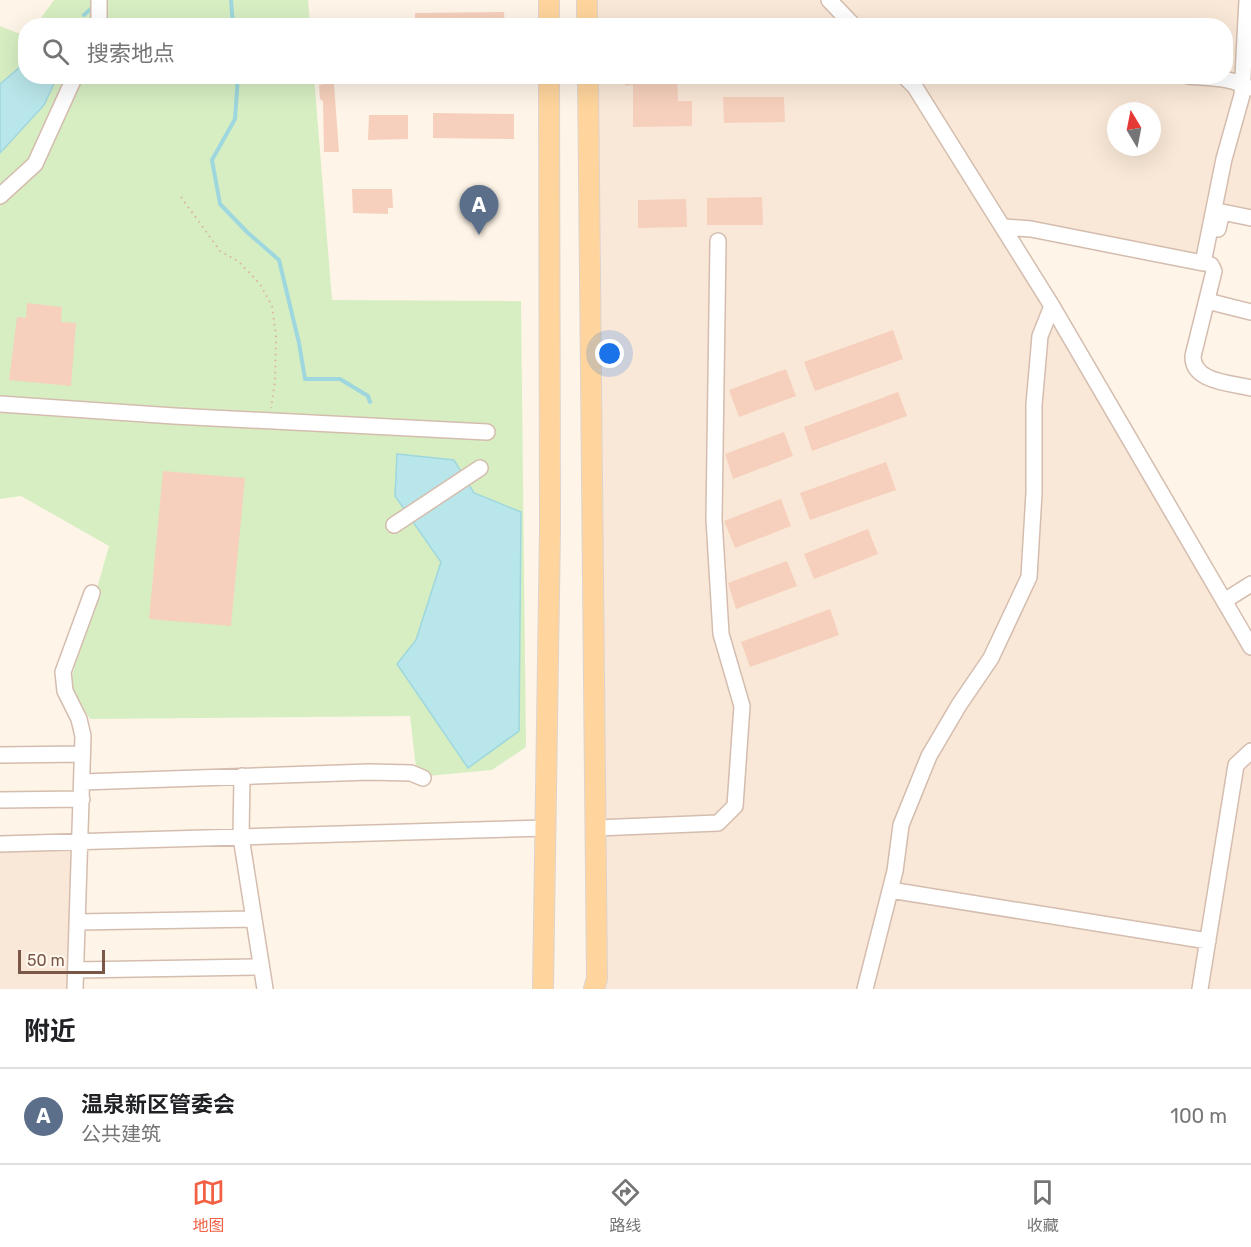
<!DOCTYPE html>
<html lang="zh">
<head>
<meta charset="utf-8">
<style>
	body { margin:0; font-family:Rubik,"Noto Sans SC",sans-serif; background:#f6f6f6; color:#202124 }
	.compass { position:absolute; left:1107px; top:102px; width:54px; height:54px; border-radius:50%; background:#fff; box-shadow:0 6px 24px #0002; rotate:350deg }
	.scale { position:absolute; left:18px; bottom:15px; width:87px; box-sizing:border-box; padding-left:6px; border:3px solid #7b5748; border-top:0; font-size:16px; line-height:21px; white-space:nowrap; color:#7b5748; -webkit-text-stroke:4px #fff8ef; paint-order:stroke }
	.you { position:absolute; left:610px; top:354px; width:21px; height:21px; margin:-15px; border:4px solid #fff; border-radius:50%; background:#1a73e8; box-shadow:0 0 0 9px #1a73e833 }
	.badge { display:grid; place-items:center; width:39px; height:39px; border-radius:50%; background:#f25f42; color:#fff; font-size:20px; font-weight:700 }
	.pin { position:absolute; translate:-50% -50px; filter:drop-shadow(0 2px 3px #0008) }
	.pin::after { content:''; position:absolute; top:32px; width:21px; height:18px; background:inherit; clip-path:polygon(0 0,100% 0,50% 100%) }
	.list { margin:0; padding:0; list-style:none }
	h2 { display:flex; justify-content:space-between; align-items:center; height:78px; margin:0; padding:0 24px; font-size:26px }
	h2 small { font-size:20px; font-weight:400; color:#757577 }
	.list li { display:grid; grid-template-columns:39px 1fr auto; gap:18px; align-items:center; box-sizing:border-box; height:96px; padding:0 24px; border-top:2px solid #e0e0e0 }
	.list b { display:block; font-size:22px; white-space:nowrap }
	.list p { margin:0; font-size:20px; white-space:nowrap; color:#757577 }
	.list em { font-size:20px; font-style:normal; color:#757577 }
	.icon { flex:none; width:33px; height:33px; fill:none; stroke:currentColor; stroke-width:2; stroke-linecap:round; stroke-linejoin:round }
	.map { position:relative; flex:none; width:1251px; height:989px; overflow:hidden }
	.search { position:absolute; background:#fff; box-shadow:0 6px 24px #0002; left:18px; right:18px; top:18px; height:66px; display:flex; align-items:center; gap:15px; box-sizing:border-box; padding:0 21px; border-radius:24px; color:#757577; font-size:22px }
	.sheet { height:174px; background:#fff }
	nav { display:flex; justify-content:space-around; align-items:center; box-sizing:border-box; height:84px; border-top:2px solid #e0e0e0; background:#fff; font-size:16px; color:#757577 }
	nav a { display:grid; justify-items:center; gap:3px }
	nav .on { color:#f25f42 }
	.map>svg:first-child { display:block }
	.residential { fill:#f9e8d7; fill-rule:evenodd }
	.green { fill:#d7eec3 }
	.water { fill:#b9e6ea; stroke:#9ed7dd; stroke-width:1.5 }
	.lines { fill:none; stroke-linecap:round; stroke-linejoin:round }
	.stream { stroke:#9ed7dd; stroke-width:4 }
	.building { fill:#f6d0bc }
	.minor-casing { stroke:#d4bdae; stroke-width:18 }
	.major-casing { stroke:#ddd3cf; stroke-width:22 }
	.path { stroke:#dcb39e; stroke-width:2; stroke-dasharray:1.5 4.5; stroke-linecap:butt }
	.minor { stroke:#fff; stroke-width:15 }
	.major { stroke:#ffd59d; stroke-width:20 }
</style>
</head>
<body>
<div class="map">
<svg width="1251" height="989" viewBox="0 0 1251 989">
	<rect width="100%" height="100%" fill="#fef4e7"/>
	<!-- residential -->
	<path class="residential" d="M 587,0 L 1251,0 L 1251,218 L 1222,212 L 1211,265 L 1005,227 L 1251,647 L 1251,989 L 594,989 L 588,77 L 1226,76 L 1226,26 L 587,26 ZM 1116,111 L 1152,111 L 1152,147 L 1116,147 Z
		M 80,842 L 75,989 L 0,989 L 0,844 Z"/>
	<!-- green -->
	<path class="green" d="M 54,0 L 308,0 L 310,25 L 35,26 Z
		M 0,26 L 25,36 L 26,76 L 314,77 L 332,300 L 521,301 L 526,747 L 492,770 L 417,777 L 410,716 L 90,719 L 69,686 L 109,546 L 21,496 L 0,499 Z"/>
	<!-- water -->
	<path class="water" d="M 25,63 L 26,76 L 57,77 L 44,105 L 0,153 L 0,84 Z
		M 397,454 L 454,460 L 474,493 L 521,512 L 519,731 L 468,768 L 397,664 L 416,640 L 441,562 L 395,496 Z"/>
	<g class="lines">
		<!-- stream -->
		<path class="stream" d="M 231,0 L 233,26
			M 84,15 L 95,5
			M 238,76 L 235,119 L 212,160 L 220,204 L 247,232 L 279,260 L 299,343 L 305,379 L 340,379 L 368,396 L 370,402"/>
	</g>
	<!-- building -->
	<path class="building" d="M 504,12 L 505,26 L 415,26 L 415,13 Z
		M 625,76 L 677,76 L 678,101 L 692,101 L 692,126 L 633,127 L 633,85 L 625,86 Z
		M 324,82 L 334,84 L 339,152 L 324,152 L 323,101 L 320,99 L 319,85 L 324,84 Z
		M 723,97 L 784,97 L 785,122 L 724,123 Z
		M 433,113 L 514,114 L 514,139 L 433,138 Z
		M 369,115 L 408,115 L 408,139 L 368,140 Z
		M 352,189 L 392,189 L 393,208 L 388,208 L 388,214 L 353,213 Z
		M 762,197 L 763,225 L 707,225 L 707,198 Z
		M 686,199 L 687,227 L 638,228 L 638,200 Z
		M 27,303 L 62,307 L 61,322 L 76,323 L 71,386 L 9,380 L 17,317 L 26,318 Z
		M 893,330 L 903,359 L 815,391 L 804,362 Z
		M 786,369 L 796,396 L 739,417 L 729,390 Z
		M 898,392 L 907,416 L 812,451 L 804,427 Z
		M 784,432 L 793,456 L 733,479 L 725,454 Z
		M 886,462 L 896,490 L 810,520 L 800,493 Z
		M 163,471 L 245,478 L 231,626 L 149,619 Z
		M 781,499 L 791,526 L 735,548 L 724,521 Z
		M 868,529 L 878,554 L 814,579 L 804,554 Z
		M 787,561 L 797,586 L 736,609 L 728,583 Z
		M 830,609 L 839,635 L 750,667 L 741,642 Z"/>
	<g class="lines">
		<!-- minor casing -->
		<g class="minor-casing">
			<path id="minor" d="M 829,0 L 854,26
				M 96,26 L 99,19 L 99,0
				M 904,76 L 915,87 L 1052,306 L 1251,647
				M 1188,76 C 1209,78 1231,77 1249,88
				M 0,196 L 35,164 L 75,76
				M 1004,227 L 1031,229 L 1203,263 L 1224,159 L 1242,95 L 1247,0
				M 1218,229 L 1222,212 L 1251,218
				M 1211,265 L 1214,271 L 1193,356 C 1192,382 1231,383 1251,388
				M 1207,301 L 1251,312
				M 0,404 L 174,416 L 487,432
				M 394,525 L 480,468
				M 1224,601 L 1251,584
				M 0,755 L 82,754
				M 242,776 L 241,837 L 265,989
				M 82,782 L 369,772 L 411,773 L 423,778
				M 0,800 L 82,799
				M 596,828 L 718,823 L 735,806 L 742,706 L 721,634 L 714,519 L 718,241
				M 0,844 L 546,828
				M 890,890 L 1208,941
				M 77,922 L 254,919
				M 76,970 L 261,967
				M 75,989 L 83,736 L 79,719 L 65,691 L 63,672 L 92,593
				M 865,989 L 895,871 L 901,825 L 929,756 L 959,705 L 991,658 L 1029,577 L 1034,493 L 1034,405 L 1040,336 L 1052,306
				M 1200,989 L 1236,765 L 1251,751"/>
		</g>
		<!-- major casing -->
		<g class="major-casing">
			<path id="major" d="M 549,0 L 549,26
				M 587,0 L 587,26
				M 588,76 L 597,978 L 594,989
				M 543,989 L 550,528 L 549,76"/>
		</g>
		<!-- path -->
		<path class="path" d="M 181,197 L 220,251 L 239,262 L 260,284 L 272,306 L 276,336 L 275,381 L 271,408"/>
		<!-- minor -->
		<use href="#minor" class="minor"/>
		<!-- major -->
		<use href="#major" class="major"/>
	</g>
</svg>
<svg class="compass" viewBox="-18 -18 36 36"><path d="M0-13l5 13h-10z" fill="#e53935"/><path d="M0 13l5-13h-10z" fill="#757577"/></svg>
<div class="scale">50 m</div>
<div class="you"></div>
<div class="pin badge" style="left:479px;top:235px;background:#5c6f8a">A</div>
<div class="search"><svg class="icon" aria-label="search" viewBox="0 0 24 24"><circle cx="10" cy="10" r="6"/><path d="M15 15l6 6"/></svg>搜索地点</div>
</div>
<section class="sheet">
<h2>附近<small></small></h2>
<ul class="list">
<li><span class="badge" style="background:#5c6f8a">A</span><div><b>温泉新区管委会</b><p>公共建筑</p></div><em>100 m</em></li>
</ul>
</section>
<nav>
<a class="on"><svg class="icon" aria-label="map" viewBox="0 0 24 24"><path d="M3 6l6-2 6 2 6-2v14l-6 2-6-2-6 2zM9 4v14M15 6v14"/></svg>地图</a>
<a><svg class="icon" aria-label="directions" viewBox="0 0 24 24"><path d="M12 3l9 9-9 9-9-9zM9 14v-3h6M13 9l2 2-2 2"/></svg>路线</a>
<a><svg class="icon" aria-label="saved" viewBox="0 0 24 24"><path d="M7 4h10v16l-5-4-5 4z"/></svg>收藏</a>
</nav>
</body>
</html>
